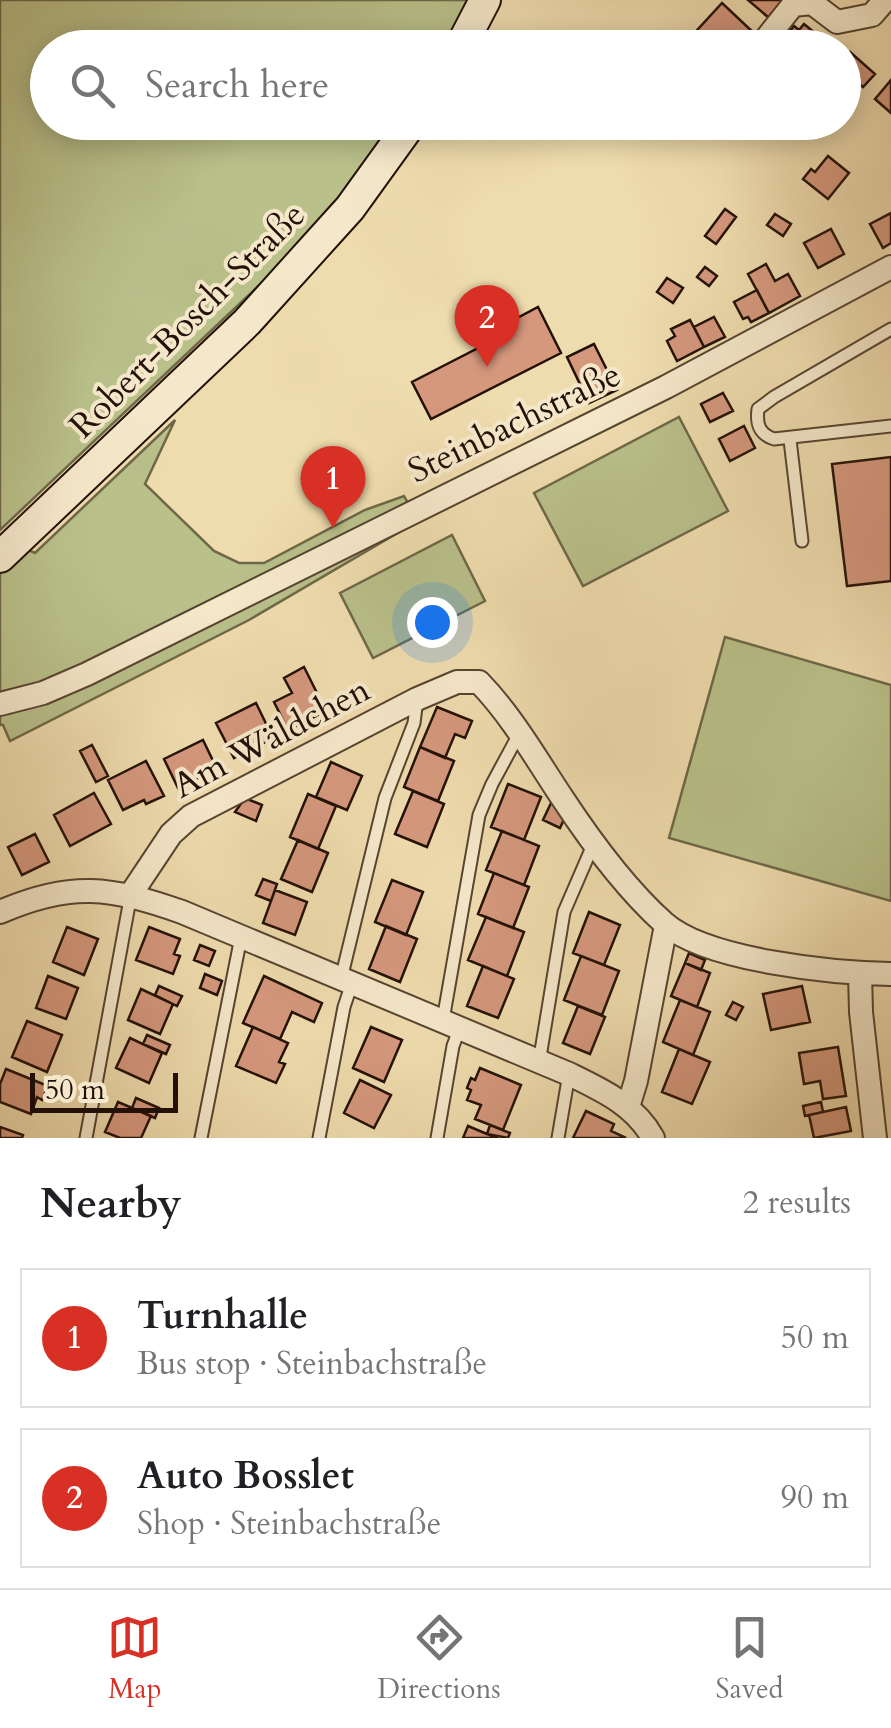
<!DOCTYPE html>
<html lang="en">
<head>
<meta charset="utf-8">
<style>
	body { margin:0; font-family:Cardo,serif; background:#f2f2f2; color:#202124 }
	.scale { position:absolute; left:30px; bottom:25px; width:148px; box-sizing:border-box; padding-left:10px; border:5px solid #231107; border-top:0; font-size:28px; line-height:35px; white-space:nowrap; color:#231107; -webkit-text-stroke:8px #f5e8ca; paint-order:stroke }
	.you { position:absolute; left:432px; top:622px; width:35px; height:35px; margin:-25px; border:8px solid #fff; border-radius:50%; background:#1a73e8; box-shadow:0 0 0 15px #1a73e833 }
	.badge { display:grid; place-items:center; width:65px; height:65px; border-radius:50%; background:#d93025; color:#fff; font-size:32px; font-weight:700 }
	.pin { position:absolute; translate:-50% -82px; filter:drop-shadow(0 2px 5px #0008) }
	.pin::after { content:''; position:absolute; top:52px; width:35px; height:30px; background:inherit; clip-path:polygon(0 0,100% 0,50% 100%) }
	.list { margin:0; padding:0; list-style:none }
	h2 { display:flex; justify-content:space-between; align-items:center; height:130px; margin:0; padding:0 40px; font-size:42px }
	h2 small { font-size:32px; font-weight:400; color:#757577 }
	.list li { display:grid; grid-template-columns:65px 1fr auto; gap:30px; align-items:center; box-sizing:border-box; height:140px; margin:0 20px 20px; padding:0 20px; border:2px solid #e0e0e0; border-radius:0px }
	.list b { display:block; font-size:38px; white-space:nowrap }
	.list p { margin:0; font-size:32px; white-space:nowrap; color:#757577 }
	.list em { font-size:32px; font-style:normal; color:#757577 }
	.icon { flex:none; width:55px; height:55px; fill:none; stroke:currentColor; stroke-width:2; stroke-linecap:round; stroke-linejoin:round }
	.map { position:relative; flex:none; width:891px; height:1138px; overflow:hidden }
	.search { position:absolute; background:#fff; box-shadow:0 5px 25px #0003; left:30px; right:30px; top:30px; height:110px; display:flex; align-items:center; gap:25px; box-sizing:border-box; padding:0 35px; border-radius:55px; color:#757577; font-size:38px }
	.sheet { height:450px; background:#fff }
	nav { display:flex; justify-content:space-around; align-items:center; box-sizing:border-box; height:140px; border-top:2px solid #e0e0e0; background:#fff; font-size:28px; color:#757577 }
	nav a { display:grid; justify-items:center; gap:5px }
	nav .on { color:#d93025 }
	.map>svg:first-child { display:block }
	.green { fill:#b9c08a; stroke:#6e6848; stroke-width:2.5 }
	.building { fill:#d5987d; stroke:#231107; stroke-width:2.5 }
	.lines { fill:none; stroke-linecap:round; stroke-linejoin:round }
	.service-casing { stroke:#564431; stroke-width:15 }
	.minor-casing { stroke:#564431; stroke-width:26 }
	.secondary-casing { stroke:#231107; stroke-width:34 }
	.service { stroke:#f5e8ca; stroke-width:11 }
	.minor { stroke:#f5e8ca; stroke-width:22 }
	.secondary { stroke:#f5e8ca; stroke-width:30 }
	.labels { text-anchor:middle; stroke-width:8; stroke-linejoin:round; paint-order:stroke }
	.street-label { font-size:35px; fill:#231107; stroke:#f5e8ca }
</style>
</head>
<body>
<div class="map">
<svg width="891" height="1138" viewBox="0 0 891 1138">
	<rect width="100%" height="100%" fill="#efdcae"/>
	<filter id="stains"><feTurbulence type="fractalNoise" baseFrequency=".002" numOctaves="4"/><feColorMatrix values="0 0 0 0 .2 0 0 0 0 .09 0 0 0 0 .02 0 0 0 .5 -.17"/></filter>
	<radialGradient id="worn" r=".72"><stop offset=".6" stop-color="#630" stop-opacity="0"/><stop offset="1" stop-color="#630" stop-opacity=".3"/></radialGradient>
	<!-- green -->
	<path class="green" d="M 0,0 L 471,0 L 446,47 L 48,48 L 48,122 L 395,123 L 307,240 L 0,530 Z
		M 679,417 L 728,511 L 583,586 L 534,493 Z
		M 175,420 L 145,484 L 214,551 L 239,563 L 264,563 L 365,510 L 404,496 L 418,521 L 249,620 L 10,741 L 3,725 L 0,725 L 0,537 L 35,553 Z
		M 452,535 L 485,601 L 373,658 L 340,593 Z
		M 725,637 L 891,685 L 891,901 L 669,838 Z"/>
	<!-- building -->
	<path class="building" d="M 748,0 L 784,0 L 769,18 Z
		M 722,3 L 755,34 L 743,48 L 698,48 L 689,39 Z
		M 804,24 L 833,48 L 776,48 L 794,26 L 799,30 Z
		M 850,52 L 875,74 L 863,87 L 858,83 L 844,100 L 844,59 Z
		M 891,80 L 891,113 L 875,99 Z
		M 828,156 L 849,173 L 828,199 L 803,179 L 811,169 L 815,172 Z
		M 725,209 L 736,217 L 716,244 L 705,236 Z
		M 891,213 L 891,243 L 883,248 L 870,224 Z
		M 775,214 L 791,224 L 783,236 L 767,225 Z
		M 831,229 L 844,254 L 818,268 L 804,243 Z
		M 766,264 L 775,281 L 788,274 L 800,296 L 769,313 L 748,274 Z
		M 705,267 L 717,276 L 709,286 L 697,277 Z
		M 667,278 L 683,288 L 673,303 L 657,292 Z
		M 757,290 L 769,313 L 751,322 L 748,317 L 743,319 L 734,302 Z
		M 538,307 L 561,353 L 431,419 L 412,382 L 480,347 L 473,333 L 499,320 L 502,326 Z
		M 714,317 L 725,337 L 704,347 L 694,327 Z
		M 690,320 L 704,347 L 677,361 L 667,341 L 675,336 L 671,329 Z
		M 594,344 L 617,390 L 589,403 L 567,357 Z
		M 723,393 L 733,411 L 710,422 L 701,404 Z
		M 744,426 L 755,448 L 730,461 L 719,439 Z
		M 891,457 L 891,581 L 847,586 L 832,464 Z
		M 304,667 L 326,711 L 288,730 L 274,702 L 292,693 L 284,678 Z
		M 256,703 L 273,738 L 234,758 L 216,723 Z
		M 437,707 L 472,721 L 465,738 L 455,734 L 445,758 L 420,747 Z
		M 203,740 L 217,769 L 178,788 L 164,759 Z
		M 92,745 L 108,776 L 96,782 L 80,751 Z
		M 420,747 L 454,761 L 438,801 L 404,787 Z
		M 146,761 L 164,796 L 146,804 L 144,800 L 123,810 L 108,780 Z
		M 331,762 L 362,776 L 347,810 L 316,797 Z
		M 508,784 L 541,797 L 524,840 L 491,827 Z
		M 413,791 L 444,804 L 427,847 L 395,834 Z
		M 94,793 L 111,824 L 70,846 L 54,815 Z
		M 308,794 L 336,806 L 318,849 L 290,837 Z
		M 245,798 L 262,805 L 256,821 L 235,812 Z
		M 551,803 L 567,813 L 560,828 L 543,820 Z
		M 502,831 L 539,846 L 524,885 L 486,870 Z
		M 35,834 L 49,862 L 22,875 L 8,847 Z
		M 298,840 L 328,853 L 312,892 L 281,879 Z
		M 494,873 L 529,887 L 513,928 L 478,914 Z
		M 263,879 L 277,884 L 271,901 L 256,895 Z
		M 392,880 L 423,892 L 406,935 L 375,922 Z
		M 275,890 L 307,902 L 295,935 L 263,923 Z
		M 589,912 L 620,925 L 604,965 L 573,953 Z
		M 486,917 L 524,932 L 507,976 L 468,960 Z
		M 386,926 L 417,939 L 400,982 L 369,969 Z
		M 67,927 L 98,939 L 84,975 L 53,962 Z
		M 149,927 L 180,939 L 174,954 L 180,956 L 173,974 L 136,960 Z
		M 200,945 L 215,951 L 209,966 L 194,960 Z
		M 689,953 L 705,960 L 701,970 L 685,963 Z
		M 581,956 L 619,971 L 602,1015 L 564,1000 Z
		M 685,963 L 710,973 L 697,1007 L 671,996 Z
		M 483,966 L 514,979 L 498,1018 L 467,1006 Z
		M 205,974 L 222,981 L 217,995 L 200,988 Z
		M 48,976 L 78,988 L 66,1019 L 36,1008 Z
		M 264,976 L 322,1003 L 314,1022 L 292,1012 L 280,1039 L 243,1023 Z
		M 159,986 L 182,996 L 177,1006 L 155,995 Z
		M 802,986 L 810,1022 L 771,1030 L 763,994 Z
		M 141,989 L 173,1004 L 160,1034 L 128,1020 Z
		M 680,1000 L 710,1012 L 693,1055 L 663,1042 Z
		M 733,1002 L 743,1007 L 736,1020 L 726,1015 Z
		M 578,1006 L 605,1017 L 590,1054 L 563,1043 Z
		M 27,1021 L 62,1035 L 47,1072 L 12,1057 Z
		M 253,1027 L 288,1043 L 279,1062 L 285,1064 L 276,1083 L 236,1066 Z
		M 371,1027 L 402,1040 L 384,1082 L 353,1068 Z
		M 147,1035 L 170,1045 L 166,1054 L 143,1044 Z
		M 130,1038 L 162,1053 L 149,1083 L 116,1068 Z
		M 838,1047 L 846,1096 L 823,1099 L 820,1081 L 804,1084 L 799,1053 Z
		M 679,1049 L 710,1062 L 692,1104 L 662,1092 Z
		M 480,1068 L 521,1085 L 503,1130 L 475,1119 L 481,1105 L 467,1100 L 471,1090 L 467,1088 L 471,1078 L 475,1080 Z
		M 6,1069 L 48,1086 L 42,1100 L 37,1097 L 31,1114 L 0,1102 L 0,1084 Z
		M 360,1080 L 391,1095 L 374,1128 L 344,1113 Z
		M 136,1098 L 159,1108 L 155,1118 L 132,1108 Z
		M 118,1102 L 151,1116 L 141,1138 L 120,1138 L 105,1132 Z
		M 821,1102 L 823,1112 L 805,1116 L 803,1106 Z
		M 846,1107 L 851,1131 L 814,1138 L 809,1115 Z
		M 586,1111 L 614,1124 L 611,1131 L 626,1138 L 573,1138 Z
		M 490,1125 L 510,1133 L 508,1138 L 487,1134 Z
		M 468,1126 L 487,1134 L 498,1138 L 463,1138 Z
		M 0,1127 L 23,1135 L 22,1138 L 0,1138 Z"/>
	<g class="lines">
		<!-- service casing -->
		<g class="service-casing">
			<path id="service" d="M 891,329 L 774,397 L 758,409 C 756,424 759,434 774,439 L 891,426
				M 790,440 L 802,541
				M 341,979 L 385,798 L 414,723 L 417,699
				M 443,1020 L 479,815 L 492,784 L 519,734
				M 539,1063 L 564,912 L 593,845
				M 86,1138 L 131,894
				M 201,1138 L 241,937
				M 319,1138 L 344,1007 L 352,983
				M 437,1138 L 453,1046 L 460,1027
				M 558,1138 L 569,1074"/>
		</g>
		<!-- minor casing -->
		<g class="minor-casing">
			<path id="minor" d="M 762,44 L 793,5 L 812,3 L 837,22 L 872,15 L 885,0
				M 0,704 L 43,693 L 87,674 L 666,387 L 891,267
				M 131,894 L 171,834 L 191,816 L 417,699 L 457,682 L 479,682 C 512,716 537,760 563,799 C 592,843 625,888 664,923 C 707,961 834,973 891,974
				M 0,912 C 71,881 111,887 182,912 L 569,1074 C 602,1090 635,1105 653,1138
				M 860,974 L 861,1012 L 875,1138
				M 628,1107 L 636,1081 L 666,925"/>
		</g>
		<!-- secondary casing -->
		<g class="secondary-casing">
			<path id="secondary" d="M 460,48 L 485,0
				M 0,557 L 247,322 L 350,208 L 412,122"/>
		</g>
		<!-- service -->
		<use href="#service" class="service"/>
		<!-- minor -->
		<use href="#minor" class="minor"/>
		<!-- secondary -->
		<use href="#secondary" class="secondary"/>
	</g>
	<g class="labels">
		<!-- street labels -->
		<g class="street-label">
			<text transform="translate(187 320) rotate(-45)" y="12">Robert-Bosch-Straße</text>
			<text transform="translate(514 422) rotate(-26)" y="12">Steinbachstraße</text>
			<text transform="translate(271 737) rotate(-28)" y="12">Am Wäldchen</text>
		</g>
	</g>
	<rect width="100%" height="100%" filter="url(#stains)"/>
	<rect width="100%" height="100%" fill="url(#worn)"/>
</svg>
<div class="scale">50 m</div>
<div class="you"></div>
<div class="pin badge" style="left:333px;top:528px">1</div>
<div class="pin badge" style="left:487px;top:367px">2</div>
<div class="search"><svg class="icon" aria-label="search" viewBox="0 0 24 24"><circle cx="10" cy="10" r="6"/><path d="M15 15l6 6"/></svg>Search here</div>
</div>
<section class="sheet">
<h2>Nearby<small>2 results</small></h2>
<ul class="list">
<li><span class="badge">1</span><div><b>Turnhalle</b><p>Bus stop · Steinbachstraße</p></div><em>50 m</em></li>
<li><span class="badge">2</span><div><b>Auto Bosslet</b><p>Shop · Steinbachstraße</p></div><em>90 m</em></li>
</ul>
</section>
<nav>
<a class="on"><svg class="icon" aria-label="map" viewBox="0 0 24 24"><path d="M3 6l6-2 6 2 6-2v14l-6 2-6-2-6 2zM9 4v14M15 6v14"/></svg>Map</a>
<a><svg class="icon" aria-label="directions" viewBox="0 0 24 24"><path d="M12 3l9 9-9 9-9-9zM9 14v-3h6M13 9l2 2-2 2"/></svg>Directions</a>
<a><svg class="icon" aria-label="saved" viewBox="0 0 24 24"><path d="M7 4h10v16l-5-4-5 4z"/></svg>Saved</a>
</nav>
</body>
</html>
